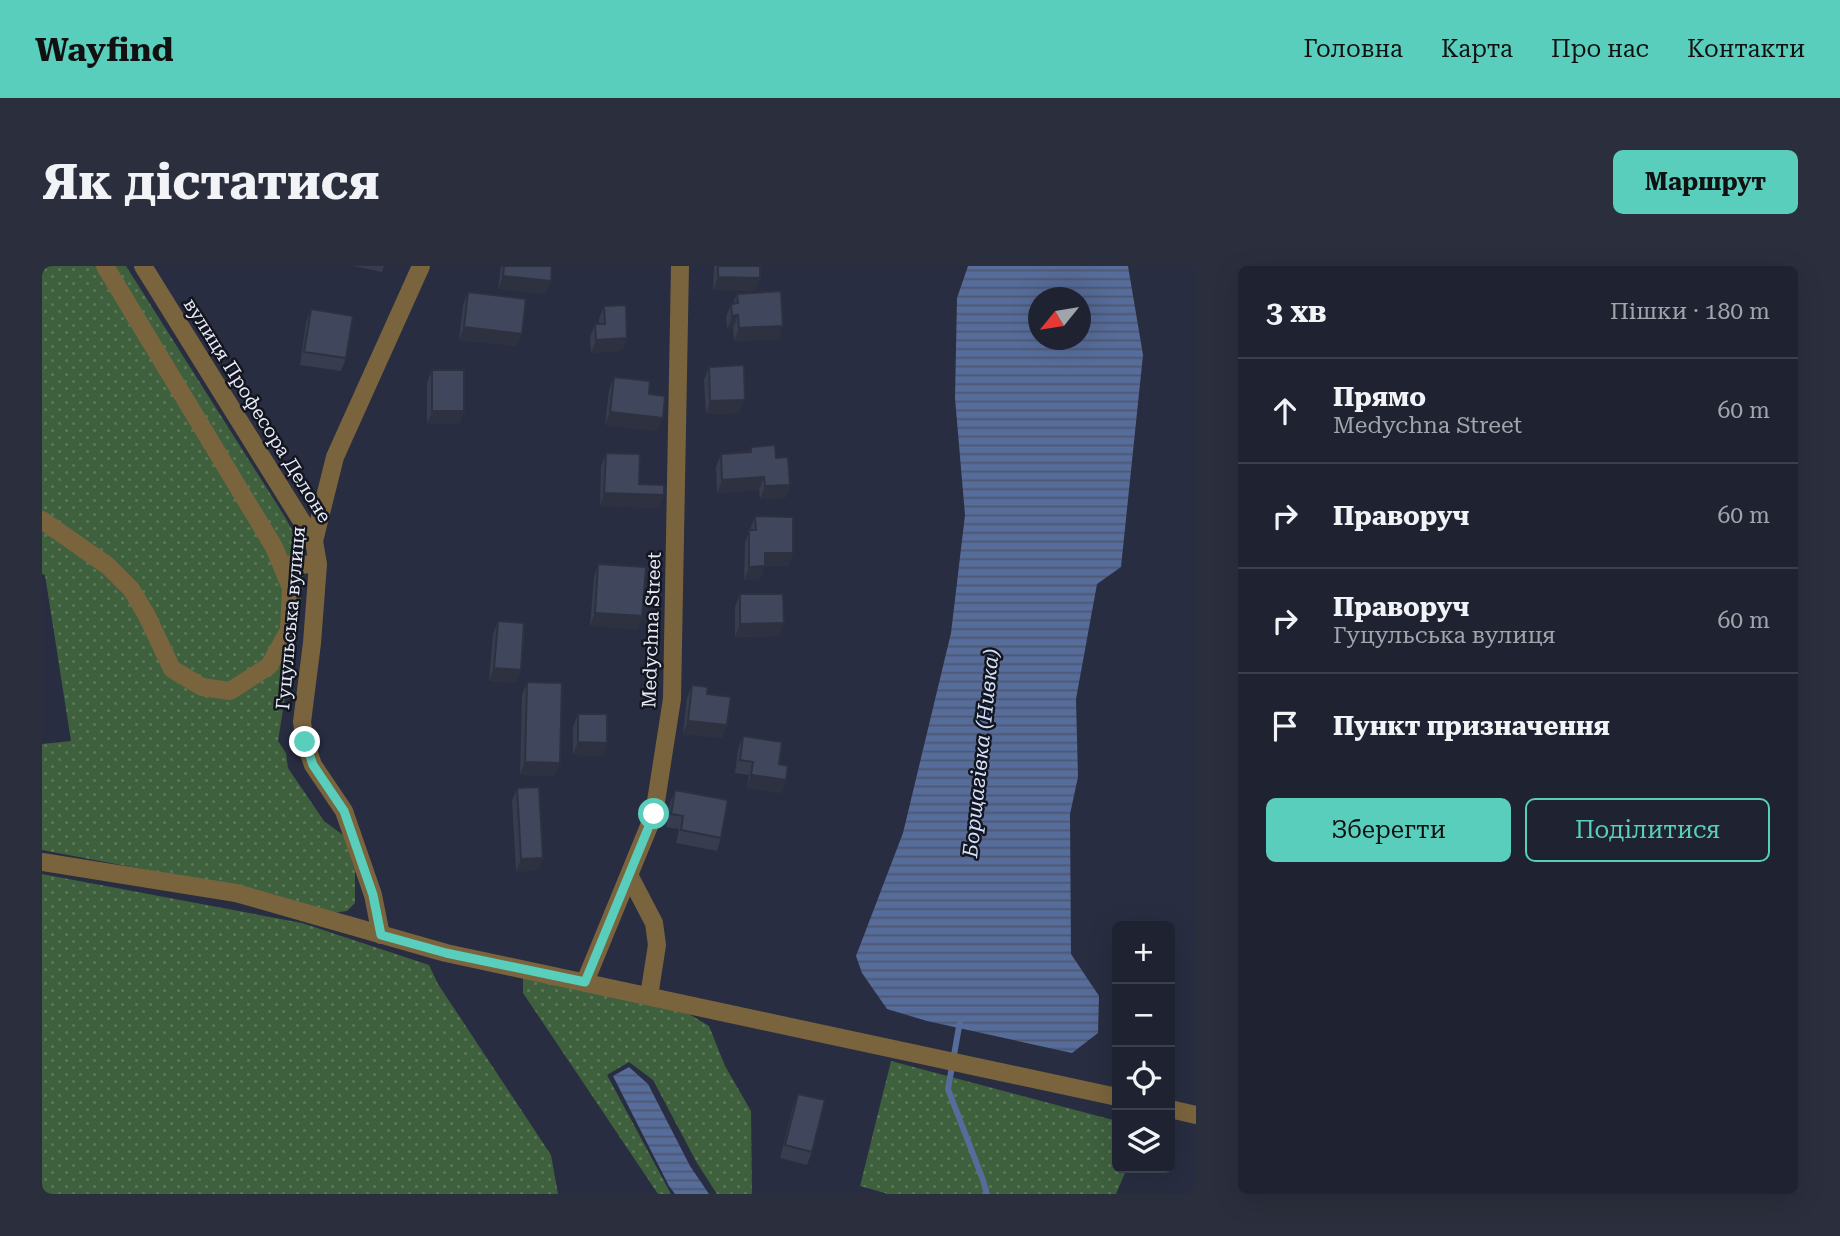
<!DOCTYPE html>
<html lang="uk">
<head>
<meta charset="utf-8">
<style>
	body { margin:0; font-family:"Roboto Serif",serif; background:#2b2f3d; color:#f1f3f6 }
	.controls { position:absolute; right:21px; bottom:21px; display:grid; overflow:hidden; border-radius:10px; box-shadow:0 7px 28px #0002 }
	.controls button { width:63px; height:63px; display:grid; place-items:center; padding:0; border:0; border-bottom:2px solid #3c3f4d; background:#1e2231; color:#f1f3f6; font:35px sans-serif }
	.compass { position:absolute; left:986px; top:21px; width:63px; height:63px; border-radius:50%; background:#1e2231; box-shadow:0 7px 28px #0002; rotate:240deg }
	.stop { position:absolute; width:21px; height:21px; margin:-16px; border:5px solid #5acebc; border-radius:50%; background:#fff }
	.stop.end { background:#5acebc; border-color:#fff; box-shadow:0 2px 7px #0008 }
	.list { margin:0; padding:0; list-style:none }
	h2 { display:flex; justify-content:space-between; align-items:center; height:91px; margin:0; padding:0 28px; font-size:30px }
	h2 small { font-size:23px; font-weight:400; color:#a1a4ab }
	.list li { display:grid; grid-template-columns:46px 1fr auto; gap:21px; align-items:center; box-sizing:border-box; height:105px; padding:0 28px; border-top:2px solid #3c3f4d }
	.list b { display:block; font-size:26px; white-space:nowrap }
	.list p { margin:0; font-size:23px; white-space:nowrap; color:#a1a4ab }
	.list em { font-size:23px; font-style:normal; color:#a1a4ab }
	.actions { display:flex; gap:14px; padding:21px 28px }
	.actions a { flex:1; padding:16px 0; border:2px solid #5acebc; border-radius:10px; text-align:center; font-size:24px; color:#5acebc }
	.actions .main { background:#5acebc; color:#111 }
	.icon { flex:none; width:38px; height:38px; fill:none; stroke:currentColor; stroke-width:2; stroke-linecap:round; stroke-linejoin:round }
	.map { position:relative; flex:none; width:1154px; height:928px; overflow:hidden; border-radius:10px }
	header { display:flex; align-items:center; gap:42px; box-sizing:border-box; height:98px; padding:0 35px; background:#5acebc; color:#111 }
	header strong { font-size:33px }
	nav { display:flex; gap:38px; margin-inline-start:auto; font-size:24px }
	.intro { display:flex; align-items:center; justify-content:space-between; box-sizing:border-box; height:168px; padding:0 42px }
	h1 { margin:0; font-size:49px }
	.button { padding:18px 32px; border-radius:10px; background:#5acebc; color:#111; font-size:24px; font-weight:700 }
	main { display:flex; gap:42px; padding:0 42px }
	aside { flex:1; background:#1e2231; border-radius:10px; box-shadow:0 7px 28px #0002 }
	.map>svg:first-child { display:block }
	.grass { fill:url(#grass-dots) }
	.water { fill:url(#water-rules); fill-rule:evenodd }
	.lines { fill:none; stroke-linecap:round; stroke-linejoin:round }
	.stream { stroke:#566c9a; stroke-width:6 }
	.minor { stroke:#7a643d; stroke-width:18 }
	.wall { fill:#373c4e }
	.shaded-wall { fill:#2d3140 }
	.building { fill:#40465b; stroke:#2d3140; stroke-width:2 }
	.route { stroke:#5acebc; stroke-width:9 }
	.labels { text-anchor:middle; stroke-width:5; stroke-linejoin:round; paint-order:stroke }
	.street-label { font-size:19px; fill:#e7ebf9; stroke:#14161f }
	.water-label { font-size:21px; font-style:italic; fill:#d3e1ff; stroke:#14161f }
</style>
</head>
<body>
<header>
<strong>Wayfind</strong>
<nav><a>Головна</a><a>Карта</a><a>Про нас</a><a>Контакти</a></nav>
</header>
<div class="intro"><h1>Як дістатися</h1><a class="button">Маршрут</a></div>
<main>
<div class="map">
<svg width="1154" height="928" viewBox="0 0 1154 928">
	<defs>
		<pattern id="grass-dots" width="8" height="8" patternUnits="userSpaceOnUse" patternTransform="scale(1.75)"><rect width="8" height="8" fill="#3e603d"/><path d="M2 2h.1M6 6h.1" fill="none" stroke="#5a775a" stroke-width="1.8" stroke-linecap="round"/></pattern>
		<pattern id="water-rules" width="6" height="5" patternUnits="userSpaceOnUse" patternTransform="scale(1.75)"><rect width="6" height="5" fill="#566c9a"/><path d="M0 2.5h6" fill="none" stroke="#4d576f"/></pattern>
	</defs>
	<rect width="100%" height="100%" fill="#282d41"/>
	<!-- grass -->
	<path class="grass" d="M 0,0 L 84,0 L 243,251 L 260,282 L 261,319 L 236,475 L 244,487 L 246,502 L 282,555 L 301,569 L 313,605 L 313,637 L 305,645 L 289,647 L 189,620 L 0,584 L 0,478 L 29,475 L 3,309 L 0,308 Z
		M 0,608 L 260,657 L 387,699 L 396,718 L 509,889 L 516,928 L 0,928 Z
		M 481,710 L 647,748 L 667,760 L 683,800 L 709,845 L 710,928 L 675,928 L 655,897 L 611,814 L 587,796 L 565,809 L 629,928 L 616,928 L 481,727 Z
		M 849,795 L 1075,855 L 1075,902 L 1085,902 L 1074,928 L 846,928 L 818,920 Z"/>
	<!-- water -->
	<path class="water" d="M 926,0 L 1086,0 L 1101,89 L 1079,301 L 1055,318 L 1034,433 L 1036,511 L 1028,548 L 1029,688 L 1057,730 L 1056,767 L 1030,787 L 885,755 L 845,743 L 820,707 L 814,690 L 861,567 L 909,367 L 923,249 L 913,132 L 915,32 ZM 996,32 L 1038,32 L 1038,74 L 996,74 Z
		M 587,801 L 606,818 L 648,900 L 667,928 L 633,928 L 627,920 L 571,810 Z"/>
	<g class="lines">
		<!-- stream -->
		<path class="stream" d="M 918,755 L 906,823 L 941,914 L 945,928"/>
		<!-- minor -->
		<path class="minor" d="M 101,0 L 272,275
			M 0,254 L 66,300 L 89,323 L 105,350 L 130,403 L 160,421 L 188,425 L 227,400 L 247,364 L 249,322 L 232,281 L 63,0
			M 240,299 L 276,298
			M 0,596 L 194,627 L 404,687 L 1075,831
			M 587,609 L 612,657 L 615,679 L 607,730
			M 339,669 L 331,629 L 302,545 L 271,499 L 263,476 L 260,456 L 270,377 L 276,298 L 272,275 L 293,191 L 379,0
			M 543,716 L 612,548 L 630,433 L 638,0
			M 1128,843 L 1154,849"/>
	</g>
	<!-- wall -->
	<path class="wall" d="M 311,0 L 342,0 L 340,6 Z
		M 459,0 L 510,0 L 504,28 L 456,23 Z
		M 672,0 L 718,0 L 718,12 L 713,25 L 671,24 Z
		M 426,26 L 475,80 L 417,74 L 421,39 Z
		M 695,28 L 737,73 L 692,75 L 691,62 L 685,63 L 684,51 L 689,38 L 691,37 Z
		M 562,40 L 581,85 L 549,87 L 548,71 L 553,58 L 557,58 L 557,53 Z
		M 269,43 L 304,92 L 299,105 L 258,99 L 264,56 Z
		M 667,101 L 698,147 L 664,148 L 662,114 Z
		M 390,104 L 422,145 L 417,158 L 385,158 L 385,117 Z
		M 572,111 L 616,165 L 563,159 L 567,124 Z
		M 709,181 L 734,192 L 748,219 L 743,232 L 718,233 L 717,224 L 675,227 L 674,201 L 679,188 L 707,186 Z
		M 564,187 L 597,218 L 622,229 L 617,242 L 558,240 L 559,200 Z
		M 713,250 L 751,287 L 746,300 L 723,300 L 718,313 L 702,314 L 703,277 Z
		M 556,298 L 600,350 L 596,363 L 548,360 L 552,311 Z
		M 698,328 L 742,357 L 737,370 L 693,371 L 693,341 Z
		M 456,355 L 479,404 L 474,417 L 447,415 L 451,368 Z
		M 485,416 L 513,510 L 478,509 L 480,429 Z
		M 650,419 L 665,428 L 681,472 L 641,468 L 645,432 Z
		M 536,448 L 565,477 L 560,490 L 531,489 L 531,461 Z
		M 701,470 L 737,498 L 744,514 L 739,527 L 705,522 L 707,509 L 693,507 L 696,483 Z
		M 475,522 L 501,592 L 496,604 L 474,606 L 470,535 Z
		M 633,524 L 679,572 L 675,585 L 634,577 L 637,563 L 624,561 L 628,537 Z
		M 756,828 L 770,886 L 765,899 L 738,892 L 751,841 Z"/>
	<!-- shaded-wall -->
	<path class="shaded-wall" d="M 461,10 L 509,15 L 504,28 L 456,23 Z
		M 676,11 L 718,12 L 713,25 L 671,24 Z
		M 696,49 L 691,62 L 685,63 L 690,50 Z
		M 741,60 L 737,73 L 692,75 L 697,62 Z
		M 422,61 L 480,68 L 475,80 L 417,74 Z
		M 585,72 L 581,85 L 549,87 L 554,74 Z
		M 703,134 L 698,147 L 664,148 L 668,135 Z
		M 390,145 L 422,145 L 417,158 L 385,158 Z
		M 568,146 L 621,152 L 616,165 L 563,159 Z
		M 722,211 L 717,224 L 675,227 L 680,214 Z
		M 748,219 L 743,232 L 718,233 L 723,220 Z
		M 562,227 L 622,229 L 617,242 L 558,240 Z
		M 723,287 L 751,287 L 746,300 L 718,300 Z
		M 723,300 L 718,313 L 702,314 L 707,301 Z
		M 553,347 L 600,350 L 596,363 L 548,360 Z
		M 742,357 L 737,370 L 693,371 L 698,358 Z
		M 452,402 L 479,404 L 474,417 L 447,415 Z
		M 646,455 L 685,459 L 681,472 L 641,468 Z
		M 536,476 L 565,477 L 560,490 L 531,489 Z
		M 483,496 L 518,497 L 513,510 L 478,509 Z
		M 709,509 L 744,514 L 739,527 L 705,522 Z
		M 501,592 L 496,604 L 474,606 L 479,593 Z"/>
	<!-- building -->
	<path class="building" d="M 462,0 L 510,0 L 509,15 L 461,10 Z
		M 676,0 L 718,0 L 718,12 L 676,11 Z
		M 739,25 L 741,60 L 697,62 L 696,49 L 690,50 L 689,38 L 696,37 L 695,28 Z
		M 426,26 L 484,33 L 480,68 L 422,61 Z
		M 584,39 L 585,72 L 554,74 L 553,58 L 563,58 L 562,40 Z
		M 269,43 L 311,50 L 304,92 L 262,86 Z
		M 702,99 L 703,134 L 668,135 L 667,101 Z
		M 390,104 L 422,104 L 422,145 L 390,145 Z
		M 572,111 L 608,115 L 607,128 L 623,130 L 621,152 L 568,146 Z
		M 733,179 L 734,192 L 746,191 L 748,219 L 723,220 L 722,211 L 680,214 L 679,188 L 709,186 L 709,181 Z
		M 564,187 L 598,188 L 597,218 L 622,219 L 622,229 L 562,227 Z
		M 713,250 L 751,251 L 751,287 L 723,287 L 723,300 L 707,301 L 707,264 L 714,264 Z
		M 556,298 L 604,301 L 600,350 L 553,347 Z
		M 698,328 L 741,328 L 742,357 L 698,358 Z
		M 456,355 L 482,357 L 479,404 L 452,402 Z
		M 485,416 L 520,417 L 518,497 L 483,496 Z
		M 650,419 L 666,421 L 665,428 L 689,431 L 685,459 L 646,455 Z
		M 536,448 L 565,448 L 565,477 L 536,476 Z
		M 701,470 L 740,476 L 737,498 L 746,500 L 744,514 L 709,509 L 711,496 L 698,494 Z
		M 497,521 L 501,592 L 479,593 L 475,522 Z
		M 633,524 L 686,534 L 679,572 L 639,564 L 641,550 L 629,548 Z
		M 756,828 L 783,834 L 770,886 L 743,879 Z"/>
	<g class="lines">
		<!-- route -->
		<path class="route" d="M 263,476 L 271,499 L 302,545 L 331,629 L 339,669 L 404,687 L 543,716 L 612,548"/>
	</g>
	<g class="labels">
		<!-- street labels -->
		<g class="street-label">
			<text transform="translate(216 144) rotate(58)" y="7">вулиця Професора Делоне</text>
			<text transform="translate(248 352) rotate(-85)" y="7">Гуцульська вулиця</text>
			<text transform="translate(609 364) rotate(-88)" y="7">Medychna Street</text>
		</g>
		<!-- water labels -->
		<g class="water-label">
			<text transform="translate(939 487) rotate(-84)" y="7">Борщагівка (Нивка)</text>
		</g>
	</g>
</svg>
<div class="controls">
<button>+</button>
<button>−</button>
<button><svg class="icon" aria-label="locate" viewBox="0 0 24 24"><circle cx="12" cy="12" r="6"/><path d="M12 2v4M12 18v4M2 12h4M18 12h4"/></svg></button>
<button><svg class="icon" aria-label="layers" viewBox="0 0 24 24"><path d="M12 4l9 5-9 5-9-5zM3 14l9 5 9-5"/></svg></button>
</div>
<svg class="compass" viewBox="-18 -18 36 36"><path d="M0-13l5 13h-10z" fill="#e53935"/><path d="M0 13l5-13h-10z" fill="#a1a4ab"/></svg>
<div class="stop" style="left:612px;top:548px"></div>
<div class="stop end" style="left:263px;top:476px"></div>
</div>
<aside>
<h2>3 хв<small>Пішки · 180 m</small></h2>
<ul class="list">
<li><svg class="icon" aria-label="ahead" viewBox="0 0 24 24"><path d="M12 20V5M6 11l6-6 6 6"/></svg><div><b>Прямо</b><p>Medychna Street</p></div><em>60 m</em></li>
<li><svg class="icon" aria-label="right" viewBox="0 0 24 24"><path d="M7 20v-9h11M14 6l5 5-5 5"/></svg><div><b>Праворуч</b></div><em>60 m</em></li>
<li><svg class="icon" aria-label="right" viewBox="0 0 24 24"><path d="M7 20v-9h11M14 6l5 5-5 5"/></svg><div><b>Праворуч</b><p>Гуцульська вулиця</p></div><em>60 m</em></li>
<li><svg class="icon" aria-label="arrive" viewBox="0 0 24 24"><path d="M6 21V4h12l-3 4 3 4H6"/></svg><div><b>Пункт призначення</b></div></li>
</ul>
<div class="actions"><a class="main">Зберегти</a><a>Поділитися</a></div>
</aside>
</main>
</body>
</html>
